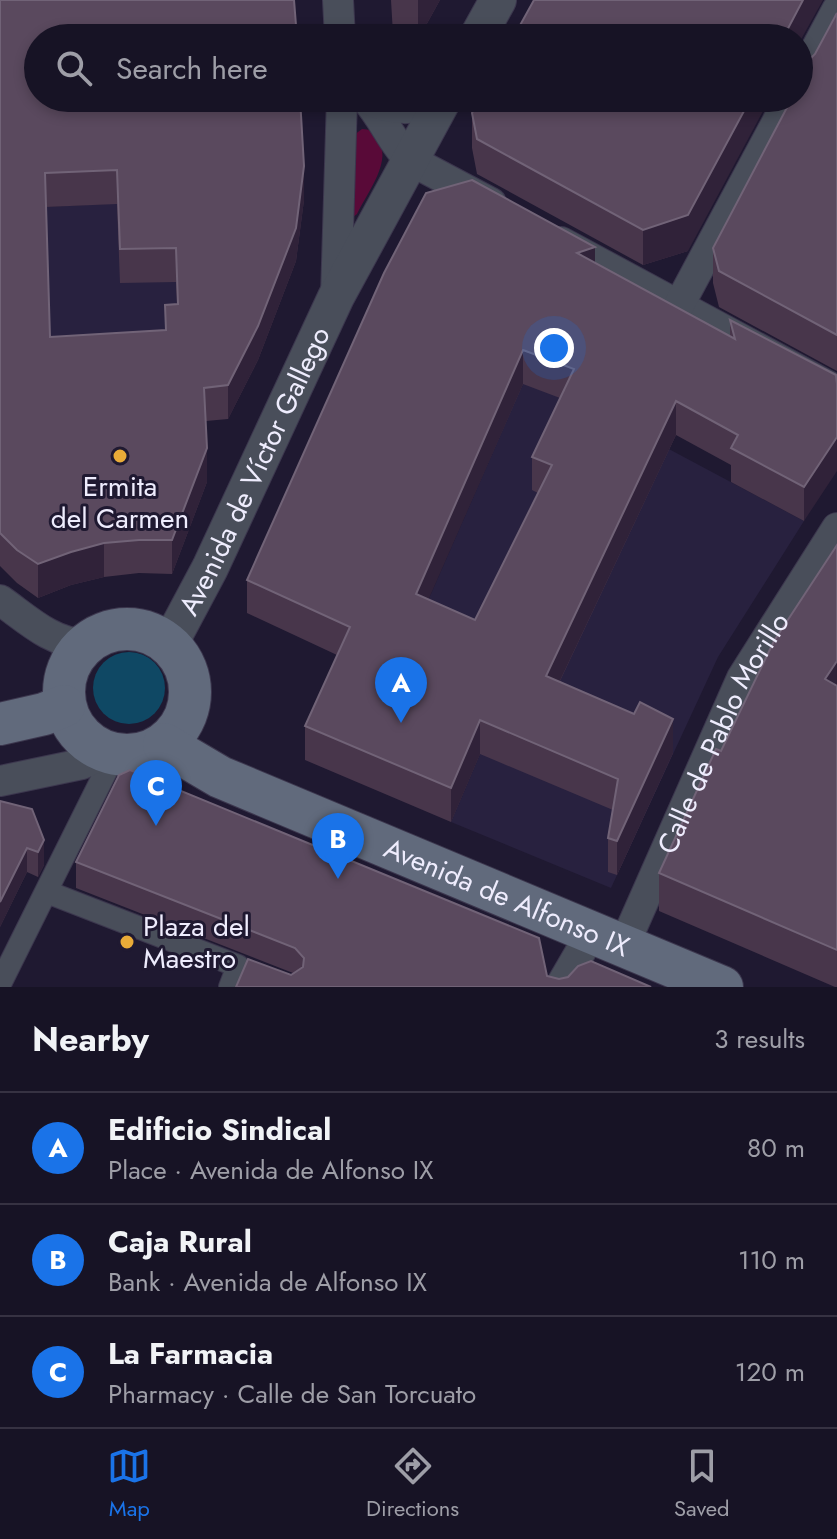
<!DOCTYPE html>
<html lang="en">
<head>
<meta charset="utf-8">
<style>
	body { margin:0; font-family:Jost,sans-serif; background:#242032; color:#f1f3f6 }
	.you { position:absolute; left:554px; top:348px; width:28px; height:28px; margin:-20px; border:6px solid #fff; border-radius:50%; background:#1a73e8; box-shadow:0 0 0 12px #1a73e833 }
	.badge { display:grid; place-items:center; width:52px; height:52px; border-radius:50%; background:#1a73e8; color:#fff; font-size:26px; font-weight:700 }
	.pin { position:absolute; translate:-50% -66px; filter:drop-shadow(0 2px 4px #0008) }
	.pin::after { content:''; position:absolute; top:42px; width:28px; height:24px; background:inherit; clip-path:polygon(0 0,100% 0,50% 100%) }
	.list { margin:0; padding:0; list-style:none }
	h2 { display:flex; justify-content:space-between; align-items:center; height:104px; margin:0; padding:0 32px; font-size:34px }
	h2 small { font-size:26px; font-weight:400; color:#9e9ea7 }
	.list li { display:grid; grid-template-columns:52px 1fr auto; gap:24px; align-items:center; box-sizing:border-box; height:112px; padding:0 32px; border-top:2px solid #363242 }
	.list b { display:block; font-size:30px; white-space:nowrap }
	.list p { margin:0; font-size:26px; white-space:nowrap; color:#9e9ea7 }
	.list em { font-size:26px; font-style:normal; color:#9e9ea7 }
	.icon { flex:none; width:44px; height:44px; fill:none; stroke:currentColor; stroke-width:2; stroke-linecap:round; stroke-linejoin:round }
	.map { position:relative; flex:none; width:837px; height:987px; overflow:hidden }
	.search { position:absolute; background:#171325; box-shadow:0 4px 12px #0003; left:24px; right:24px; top:24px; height:88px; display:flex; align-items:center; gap:20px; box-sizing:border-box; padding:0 28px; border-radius:44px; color:#9e9ea7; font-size:30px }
	.sheet { height:440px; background:#171325 }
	nav { display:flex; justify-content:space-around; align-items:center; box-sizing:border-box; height:112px; border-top:2px solid #363242; background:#171325; font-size:22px; color:#9e9ea7 }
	nav a { display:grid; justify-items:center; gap:4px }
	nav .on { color:#1a73e8 }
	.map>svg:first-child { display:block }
	.built { fill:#28213f }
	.green { fill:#590a38 }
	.water { fill:#0f4864 }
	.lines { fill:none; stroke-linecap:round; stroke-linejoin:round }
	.pedestrian-casing { stroke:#3c374e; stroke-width:24 }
	.minor-casing { stroke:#3c374e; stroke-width:32 }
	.tertiary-casing { stroke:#3c374e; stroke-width:38 }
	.secondary-casing { stroke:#3c374e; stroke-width:44 }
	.pedestrian { stroke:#494e5a; stroke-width:22 }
	.minor { stroke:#494e5a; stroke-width:30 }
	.tertiary { stroke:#494e5a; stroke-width:36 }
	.secondary { stroke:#616a7c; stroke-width:42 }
	.wall { fill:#48364b; fill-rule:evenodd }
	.shaded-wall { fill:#302239 }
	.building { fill:#5a495e; stroke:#716377; stroke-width:2; fill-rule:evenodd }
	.poi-dot { fill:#e9ab38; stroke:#1f1931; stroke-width:3 }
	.labels { text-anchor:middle; stroke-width:6; stroke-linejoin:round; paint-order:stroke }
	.street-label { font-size:28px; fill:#eeecfd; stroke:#1f1931 }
	.poi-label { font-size:28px; fill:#eeecfd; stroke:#1f1931 }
</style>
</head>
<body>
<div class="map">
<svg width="837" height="987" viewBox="0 0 837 987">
	<rect width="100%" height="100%" fill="#1f1931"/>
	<!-- built -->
	<path class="built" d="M 127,203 L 164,282 L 176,282 L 177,302 L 202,324 L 50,371 L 45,207 Z
		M 524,381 L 592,408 L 804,521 L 718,657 L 611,888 L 451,822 L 514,675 L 416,628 Z"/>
	<!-- green -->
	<path class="green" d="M 362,129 C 370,129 372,132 377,139 C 394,159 367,193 357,214 L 353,217 L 354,135 Z"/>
	<!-- water -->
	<path class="water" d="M93 688a36 36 0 1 1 72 0a36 36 0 1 1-72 0Z"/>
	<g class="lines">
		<!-- pedestrian casing -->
		<g class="pedestrian-casing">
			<path id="pedestrian" d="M 47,892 L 238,966 L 230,987
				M 0,984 L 115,753"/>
		</g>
		<!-- minor casing -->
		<g class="minor-casing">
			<g id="minor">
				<path d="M 338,0 L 340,38"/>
				<path d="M 799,81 L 837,10"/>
				<path d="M 365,98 C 383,117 392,143 410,160 L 491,203"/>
				<path d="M 366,98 C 389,112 418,110 443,101"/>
				<path d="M 561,242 L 837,391"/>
				<path d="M 336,296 L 342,98"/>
				<path d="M 679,305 L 790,98"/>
				<path d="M 0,600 C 26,618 51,643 84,644"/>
				<path d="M 0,781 L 82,764 L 111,752"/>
				<path id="s1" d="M 624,945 L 742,678 L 837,528"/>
				<path d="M 560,987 L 592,932"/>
			</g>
		</g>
		<!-- tertiary casing -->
		<g class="tertiary-casing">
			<g id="tertiary">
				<path d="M 477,38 L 498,0"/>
				<path id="s2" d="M 169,645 L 210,568 L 336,297 L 444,98"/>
			</g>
		</g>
		<!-- secondary casing -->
		<g class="secondary-casing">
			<g id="secondary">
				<circle cx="127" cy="692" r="63"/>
				<path d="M 0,724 L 44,714 L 64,706"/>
				<path id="s3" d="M 164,744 L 220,777 L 722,987"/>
			</g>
		</g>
		<!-- pedestrian -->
		<use href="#pedestrian" class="pedestrian"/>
		<!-- minor -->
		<use href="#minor" class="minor"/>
		<!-- tertiary -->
		<use href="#tertiary" class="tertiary"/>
		<!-- secondary -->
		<use href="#secondary" class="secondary"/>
	</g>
	<!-- wall -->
	<path class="wall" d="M 0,0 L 304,200 L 296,261 L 258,360 L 228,419 L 206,421 L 207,482 L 172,574 L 139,573 L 104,577 L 71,585 L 38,598 L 17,583 L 0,566 ZM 117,204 L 120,283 L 176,282 L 177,304 L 165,305 L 165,330 L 50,337 L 46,207 Z
		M 391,0 L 440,0 L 419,38 L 407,38 L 393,34 Z
		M 837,13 L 837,371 L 719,307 L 713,283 L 713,248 Z
		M 472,113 L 688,251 L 643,265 L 477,174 L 472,148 Z
		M 595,263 L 730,336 L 730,320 L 836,375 L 804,521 L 731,482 L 731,465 L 676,435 L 560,681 L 673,753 L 617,875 L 608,872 L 608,838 L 613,810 L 480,754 L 451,822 L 305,760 L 305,726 L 337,655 L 247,613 L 247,580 ZM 523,384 L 560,398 L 532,457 L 532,490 L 538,493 L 475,620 L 428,599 Z
		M 837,545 L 837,987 L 835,987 L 659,911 L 659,873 L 721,751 Z
		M 0,801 L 32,809 L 44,865 L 38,877 L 27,872 L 0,927 Z
		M 76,862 L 559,979 L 651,987 L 291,975 L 293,973 L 76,888 Z"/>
	<!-- shaded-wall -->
	<path class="shaded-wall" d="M 418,0 L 440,0 L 419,38 L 418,38 Z
		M 803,0 L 823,0 L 799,43 L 799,38 L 783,38 Z
		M 751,98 L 770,98 L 688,251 L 643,265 L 643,230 Z
		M 304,166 L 304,200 L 296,261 L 258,360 L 228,419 L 228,385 Z
		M 595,247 L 595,281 L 577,253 Z
		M 523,350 L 523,384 L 416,628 L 416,594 Z
		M 676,401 L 676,435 L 546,710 L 546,676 Z
		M 837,437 L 837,471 L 804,521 L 804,487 Z
		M 207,448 L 207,482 L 172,574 L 172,540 Z
		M 104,543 L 104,577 L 71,585 L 38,598 L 38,564 L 71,552 Z
		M 837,661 L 837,699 L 825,679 Z
		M 673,719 L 673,753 L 617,875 L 617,841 Z
		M 480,720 L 480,754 L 451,822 L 451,788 Z
		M 44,840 L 44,865 L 38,877 L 38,852 Z
		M 27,848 L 27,872 L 0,927 L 0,902 Z"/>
	<!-- building -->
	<path class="building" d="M 0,0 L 294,0 L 297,38 L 38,38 L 38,98 L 300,98 L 304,166 L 296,228 L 258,326 L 228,385 L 204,388 L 207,448 L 172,540 L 139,540 L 104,543 L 71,552 L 38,564 L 17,550 L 0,533 ZM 117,170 L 120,249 L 176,248 L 178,304 L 165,305 L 166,330 L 50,337 L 45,173 Z
		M 534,0 L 803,0 L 783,38 L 513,38 Z
		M 837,13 L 837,335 L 719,271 L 713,248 L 792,98 L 799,98 L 799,84 L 806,71 L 808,61 L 815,54 Z
		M 480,98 L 751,98 L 688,215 L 643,230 L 477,139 L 472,113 Z
		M 472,180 L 595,247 L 577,253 L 735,339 L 730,320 L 836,375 L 837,384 L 837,437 L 804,487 L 731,448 L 738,435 L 676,401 L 546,676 L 634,714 L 640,702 L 673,719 L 617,841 L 608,838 L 618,779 L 480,720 L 451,788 L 305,726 L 350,627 L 247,580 L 384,273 L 426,193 ZM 523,350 L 574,369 L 532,457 L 552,465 L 475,620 L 416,594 Z
		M 837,545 L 837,661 L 825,679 L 837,686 L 837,950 L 659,873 L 716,749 L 721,751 L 774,641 Z
		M 130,770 L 539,938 L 547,976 L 559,979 L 568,977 L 578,966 L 591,961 L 651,987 L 236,987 L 248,959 L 291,975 L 303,967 L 304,958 L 295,948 L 76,862 L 119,775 Z
		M 0,801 L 32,809 L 44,840 L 38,852 L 27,848 L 0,902 Z"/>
	<!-- markers -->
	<g class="poi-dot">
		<circle cx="120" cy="456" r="8"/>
		<circle cx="127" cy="942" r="8"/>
	</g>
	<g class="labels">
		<!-- street labels -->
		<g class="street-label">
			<text dy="10" stroke="none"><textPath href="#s2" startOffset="194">Avenida de Víctor Gallego</textPath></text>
			<text dy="10" stroke="none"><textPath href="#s1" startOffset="234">Calle de Pablo Morillo</textPath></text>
			<text dy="10" stroke="none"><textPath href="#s3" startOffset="376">Avenida de Alfonso IX</textPath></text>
		</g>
		<!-- poi labels -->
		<g class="poi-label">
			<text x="120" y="496">Ermita<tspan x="120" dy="32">del Carmen</tspan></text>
			<text x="143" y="936" text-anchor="start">Plaza del<tspan x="143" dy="32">Maestro</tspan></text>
		</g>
	</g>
</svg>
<div class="you"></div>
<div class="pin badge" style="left:401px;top:723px">A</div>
<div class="pin badge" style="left:338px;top:879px">B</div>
<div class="pin badge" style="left:156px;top:826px">C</div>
<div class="search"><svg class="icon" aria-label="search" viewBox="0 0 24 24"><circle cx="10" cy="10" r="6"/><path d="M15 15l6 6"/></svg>Search here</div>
</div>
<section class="sheet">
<h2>Nearby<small>3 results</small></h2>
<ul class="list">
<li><span class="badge">A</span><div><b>Edificio Sindical</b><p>Place · Avenida de Alfonso IX</p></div><em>80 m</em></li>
<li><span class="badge">B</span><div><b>Caja Rural</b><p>Bank · Avenida de Alfonso IX</p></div><em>110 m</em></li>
<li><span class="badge">C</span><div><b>La Farmacia</b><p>Pharmacy · Calle de San Torcuato</p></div><em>120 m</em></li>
</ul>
</section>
<nav>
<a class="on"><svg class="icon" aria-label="map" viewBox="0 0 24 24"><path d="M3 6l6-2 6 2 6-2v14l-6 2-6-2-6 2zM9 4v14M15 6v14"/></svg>Map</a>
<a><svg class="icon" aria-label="directions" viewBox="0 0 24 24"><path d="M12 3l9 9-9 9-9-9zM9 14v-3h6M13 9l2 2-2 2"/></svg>Directions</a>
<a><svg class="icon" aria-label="saved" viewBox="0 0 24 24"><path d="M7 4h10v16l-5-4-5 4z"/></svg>Saved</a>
</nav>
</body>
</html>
